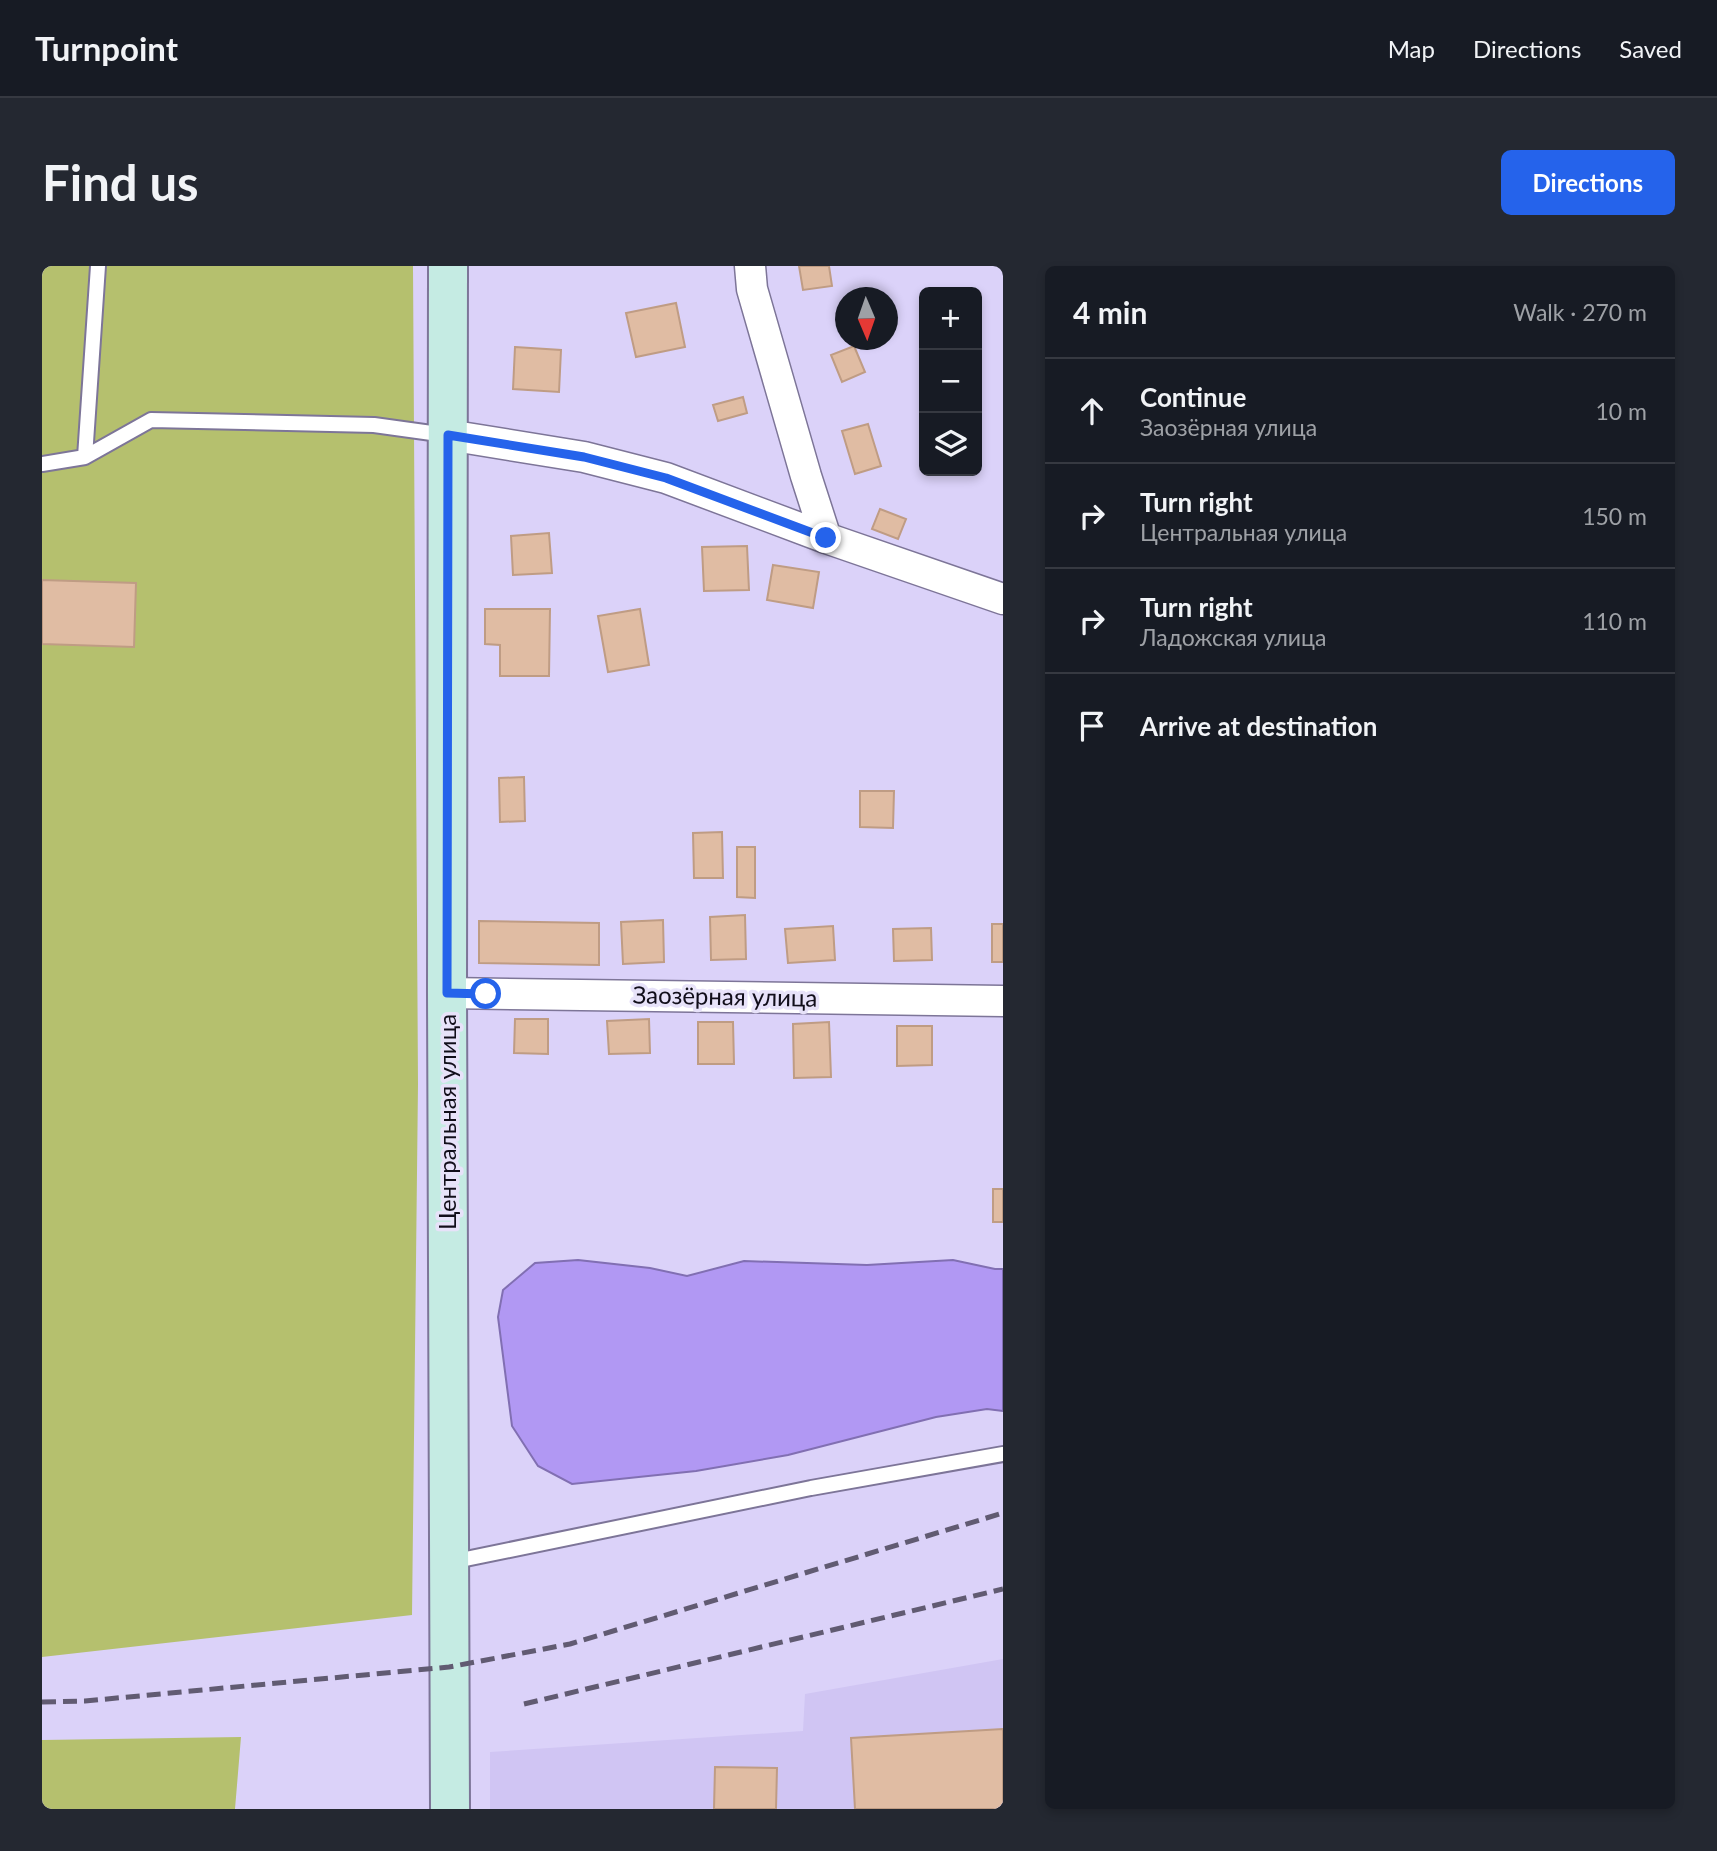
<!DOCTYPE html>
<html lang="en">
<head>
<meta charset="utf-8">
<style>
	body { margin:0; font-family:Lato,sans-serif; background:#242831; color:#f1f3f6 }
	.controls { position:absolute; right:21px; top:21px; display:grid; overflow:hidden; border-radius:10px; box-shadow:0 4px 10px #0003 }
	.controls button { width:63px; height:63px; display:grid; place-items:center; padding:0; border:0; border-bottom:2px solid #363941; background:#171b24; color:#f1f3f6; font:35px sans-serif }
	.compass { position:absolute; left:793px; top:21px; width:63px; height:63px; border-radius:50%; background:#171b24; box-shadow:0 4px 10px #0003; rotate:178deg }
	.stop { position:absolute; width:21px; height:21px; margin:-16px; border:5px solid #2563eb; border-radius:50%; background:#fff }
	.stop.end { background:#2563eb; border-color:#fff; box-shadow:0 2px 7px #0008 }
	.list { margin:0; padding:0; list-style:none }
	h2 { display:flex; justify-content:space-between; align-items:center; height:91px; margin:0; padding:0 28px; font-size:30px }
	h2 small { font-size:23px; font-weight:400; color:#9ea1a6 }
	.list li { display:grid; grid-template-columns:46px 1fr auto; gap:21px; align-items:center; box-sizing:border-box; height:105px; padding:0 28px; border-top:2px solid #363941 }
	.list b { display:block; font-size:26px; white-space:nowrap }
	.list p { margin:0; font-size:23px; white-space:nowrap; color:#9ea1a6 }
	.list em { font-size:23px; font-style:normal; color:#9ea1a6 }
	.icon { flex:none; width:38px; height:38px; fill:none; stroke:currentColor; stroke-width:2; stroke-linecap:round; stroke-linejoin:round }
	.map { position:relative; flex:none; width:961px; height:1543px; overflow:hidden; border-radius:10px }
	header { display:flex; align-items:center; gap:42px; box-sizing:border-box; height:98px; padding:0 35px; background:#171b24; border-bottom:2px solid #363941 }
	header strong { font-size:33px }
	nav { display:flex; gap:38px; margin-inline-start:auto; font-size:24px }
	.intro { display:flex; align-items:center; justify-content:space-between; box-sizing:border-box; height:168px; padding:0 42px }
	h1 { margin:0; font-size:49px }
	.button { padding:18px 32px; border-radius:10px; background:#2563eb; color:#fff; font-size:24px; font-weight:700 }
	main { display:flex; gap:42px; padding:0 42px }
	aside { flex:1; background:#171b24; border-radius:10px; box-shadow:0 4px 10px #0003 }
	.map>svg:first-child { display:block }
	.built { fill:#d0c5f3 }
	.green { fill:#b5c06e }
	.water { fill:#b198f3; stroke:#816fb2; stroke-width:2 }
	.building { fill:#e0bca3; stroke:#bf9c84; stroke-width:2 }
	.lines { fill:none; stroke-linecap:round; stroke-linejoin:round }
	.lane-casing { stroke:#7d7598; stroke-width:18 }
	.street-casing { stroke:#7d7598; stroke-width:33 }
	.secondary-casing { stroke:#7d7598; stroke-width:42 }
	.lane { stroke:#fff; stroke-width:14 }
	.street { stroke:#fff; stroke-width:30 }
	.secondary { stroke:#c5ebe3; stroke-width:38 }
	.rail { stroke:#615b72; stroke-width:5; stroke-dasharray:14 7; stroke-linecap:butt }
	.route { stroke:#2563eb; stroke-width:9 }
	.labels { text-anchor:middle; stroke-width:7; stroke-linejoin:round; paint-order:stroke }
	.street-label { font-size:24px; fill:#110e1a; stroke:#e7e2f9 }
</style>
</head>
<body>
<header>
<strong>Turnpoint</strong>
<nav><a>Map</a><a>Directions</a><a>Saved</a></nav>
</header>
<div class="intro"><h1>Find us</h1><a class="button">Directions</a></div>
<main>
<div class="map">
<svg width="961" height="1543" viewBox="0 0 961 1543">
	<rect width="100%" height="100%" fill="#dbd2f9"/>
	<!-- built -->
	<path class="built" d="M 961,1393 L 961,1543 L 448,1543 L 448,1486 L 761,1465 L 763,1428 Z"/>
	<!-- green -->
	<path class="green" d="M 0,0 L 371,0 L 376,818 L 370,1349 L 0,1391 Z
		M 199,1471 L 193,1543 L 0,1543 L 0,1474 Z"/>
	<!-- water -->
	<path class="water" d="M 536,994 L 608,1002 L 645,1010 L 702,995 L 825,999 L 911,994 L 953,1003 L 961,1003 L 961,1145 L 945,1143 L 894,1151 L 746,1189 L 654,1205 L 530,1218 L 496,1200 L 470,1160 L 456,1051 L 461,1024 L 493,997 Z"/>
	<!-- building -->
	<path class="building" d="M 757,0 L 787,0 L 790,20 L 761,24 Z
		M 634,37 L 643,81 L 594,91 L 584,47 Z
		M 812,80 L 823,106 L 800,116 L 789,89 Z
		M 473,81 L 519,84 L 517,126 L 471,123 Z
		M 701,131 L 705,147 L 676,155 L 671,139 Z
		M 826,158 L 839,200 L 813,208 L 800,165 Z
		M 838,243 L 864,253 L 856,273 L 830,263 Z
		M 507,267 L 510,307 L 471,309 L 469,270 Z
		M 705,280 L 707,324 L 662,325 L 660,281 Z
		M 731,299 L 777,306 L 771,342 L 725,334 Z
		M 0,314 L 94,317 L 92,381 L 0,378 Z
		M 443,343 L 508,343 L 507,410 L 458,410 L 458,379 L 443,378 Z
		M 598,343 L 607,399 L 566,406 L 556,350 Z
		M 482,511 L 483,555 L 458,556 L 457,512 Z
		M 818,525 L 852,525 L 851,562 L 818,561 Z
		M 680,566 L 681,612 L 652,612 L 651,567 Z
		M 695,581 L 713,581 L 713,632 L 695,631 Z
		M 703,649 L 704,693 L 669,694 L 668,651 Z
		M 621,654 L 622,696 L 581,698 L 579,656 Z
		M 437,655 L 557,657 L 557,699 L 437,697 Z
		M 950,658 L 961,658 L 961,696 L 950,696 Z
		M 791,660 L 793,694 L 746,697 L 743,663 Z
		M 889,662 L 890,694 L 852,695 L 851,663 Z
		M 473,753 L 506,753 L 506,788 L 472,787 Z
		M 607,753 L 608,787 L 567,788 L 565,755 Z
		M 656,756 L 691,756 L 692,798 L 656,798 Z
		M 787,756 L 789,811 L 752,812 L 751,758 Z
		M 855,760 L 890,760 L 890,799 L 855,800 Z
		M 951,923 L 961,923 L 961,956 L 951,956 Z
		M 961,1463 L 961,1543 L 813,1543 L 809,1472 Z
		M 673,1501 L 735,1502 L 734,1543 L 672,1543 Z"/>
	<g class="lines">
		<!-- lane casing -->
		<g class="lane-casing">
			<path id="lane" d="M 43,191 L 56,0
				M 0,198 L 43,191 L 109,154 L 332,159 L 404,169
				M 409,1296 L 769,1222 L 961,1188"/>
		</g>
		<!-- street casing -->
		<g class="street-casing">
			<path id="street" d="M 708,0 L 710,23 L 764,210 L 784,272
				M 406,169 L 542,191 L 624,212 L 784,272 L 961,333
				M 405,727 L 961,735"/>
		</g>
		<!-- secondary casing -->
		<g class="secondary-casing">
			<path id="secondary" d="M 406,0 L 405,727 L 408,1543"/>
		</g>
		<!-- lane -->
		<use href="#lane" class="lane"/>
		<!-- street -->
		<use href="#street" class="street"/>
		<!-- secondary -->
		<use href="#secondary" class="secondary"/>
		<!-- rail -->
		<path class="rail" d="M 0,1436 L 43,1435 L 407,1401 L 528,1378 L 961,1247
			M 482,1438 L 961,1323"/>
	</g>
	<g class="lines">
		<!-- route -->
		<path class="route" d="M 444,728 L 405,727 L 406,169 L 542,191 L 624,212 L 784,272"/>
	</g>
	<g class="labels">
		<!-- street labels -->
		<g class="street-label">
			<text transform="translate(683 731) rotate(1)" y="8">Заозёрная улица</text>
			<text transform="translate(406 856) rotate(-90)" y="8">Центральная улица</text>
		</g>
	</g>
</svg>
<div class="controls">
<button>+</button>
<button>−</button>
<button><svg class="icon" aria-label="layers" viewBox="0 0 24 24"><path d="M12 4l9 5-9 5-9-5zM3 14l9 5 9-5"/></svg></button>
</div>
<svg class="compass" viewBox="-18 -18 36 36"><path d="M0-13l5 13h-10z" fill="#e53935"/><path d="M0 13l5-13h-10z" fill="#9ea1a6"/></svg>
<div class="stop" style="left:444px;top:728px"></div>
<div class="stop end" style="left:784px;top:272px"></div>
</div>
<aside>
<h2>4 min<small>Walk · 270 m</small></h2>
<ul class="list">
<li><svg class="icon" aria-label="ahead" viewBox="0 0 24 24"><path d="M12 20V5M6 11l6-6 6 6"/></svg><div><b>Continue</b><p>Заозёрная улица</p></div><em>10 m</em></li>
<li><svg class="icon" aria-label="right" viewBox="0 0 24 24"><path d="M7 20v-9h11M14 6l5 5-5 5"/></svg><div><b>Turn right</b><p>Центральная улица</p></div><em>150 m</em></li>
<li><svg class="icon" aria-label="right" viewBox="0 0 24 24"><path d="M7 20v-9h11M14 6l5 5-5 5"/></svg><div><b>Turn right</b><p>Ладожская улица</p></div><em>110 m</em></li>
<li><svg class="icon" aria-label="arrive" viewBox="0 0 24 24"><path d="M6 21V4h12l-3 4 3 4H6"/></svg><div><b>Arrive at destination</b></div></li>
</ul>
</aside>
</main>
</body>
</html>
